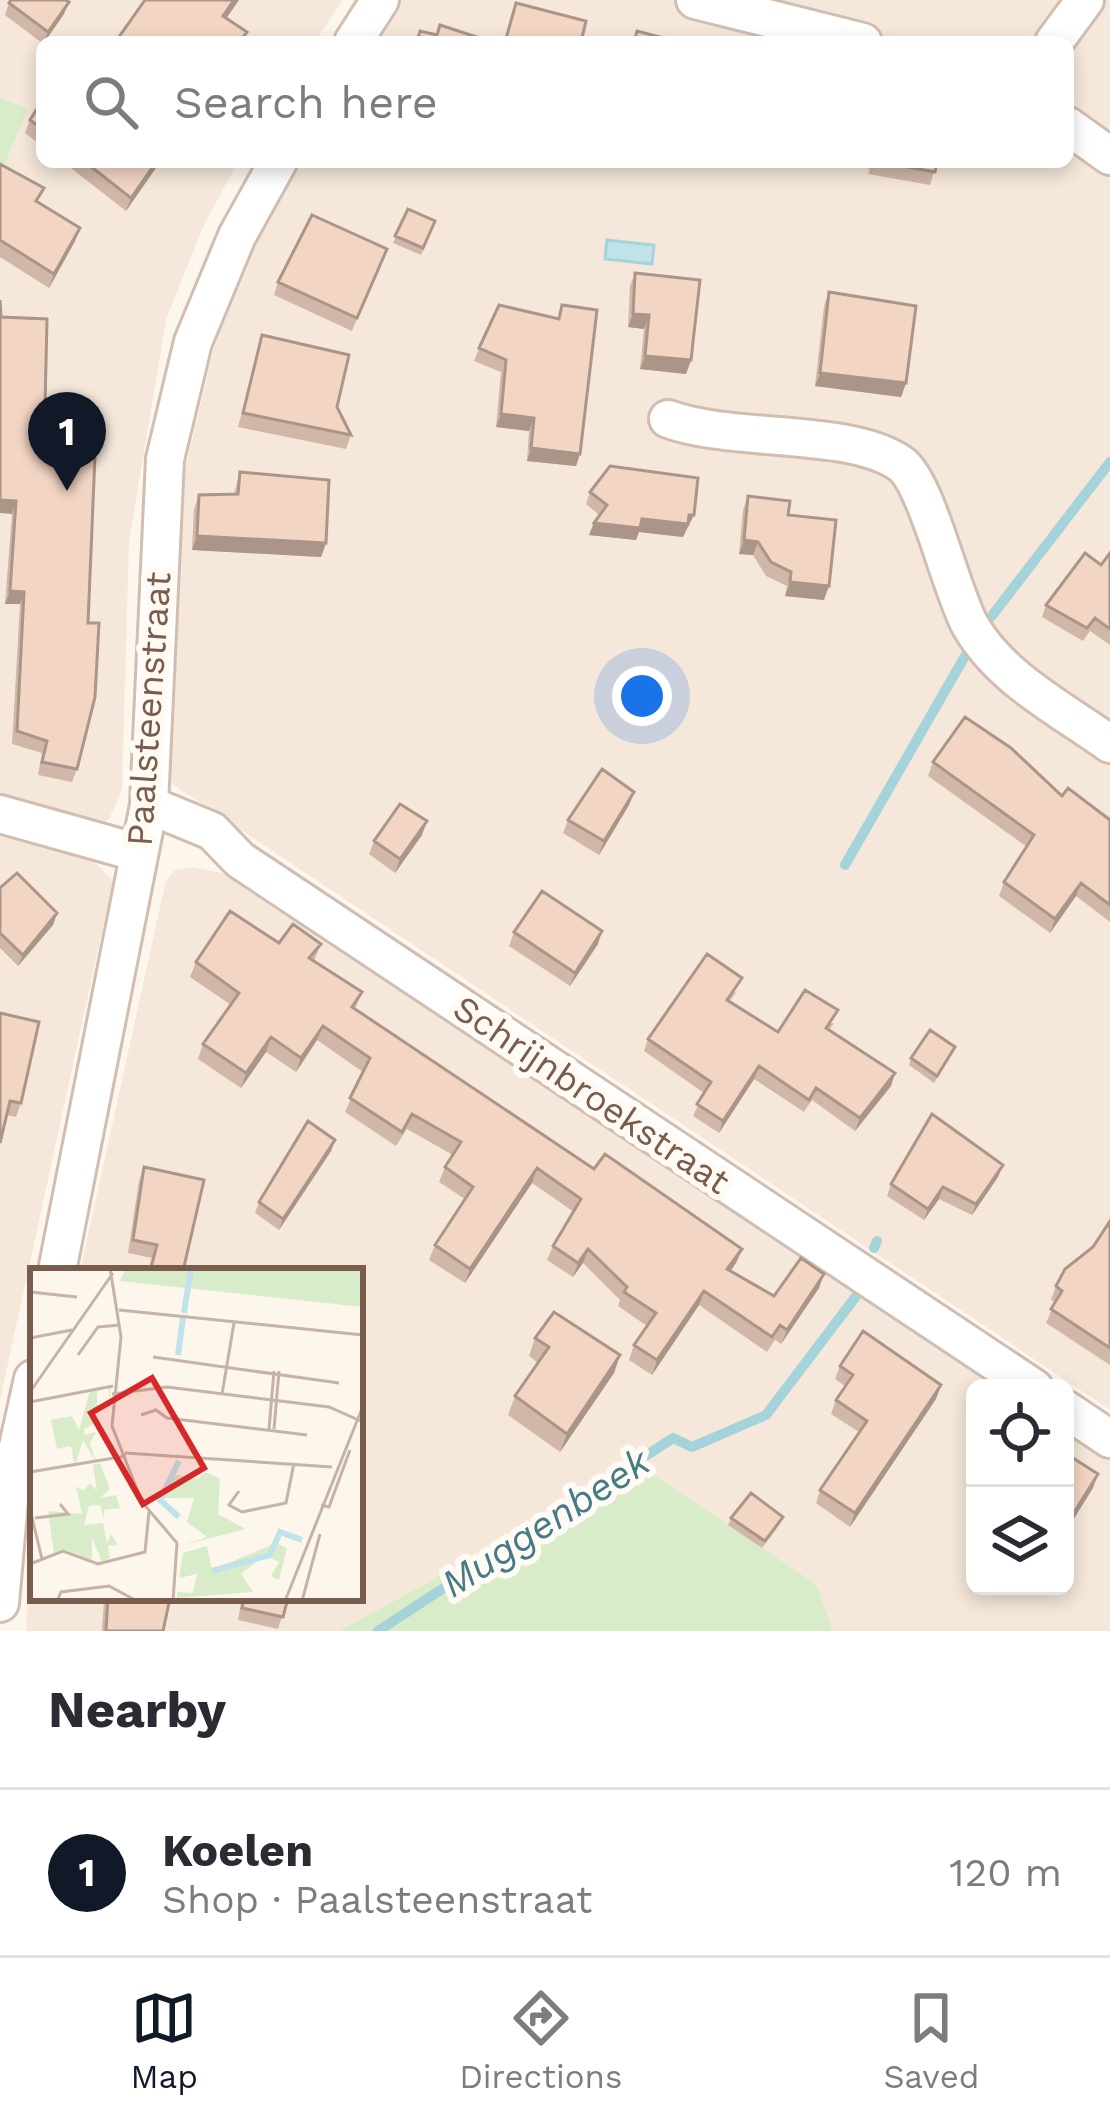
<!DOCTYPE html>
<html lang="en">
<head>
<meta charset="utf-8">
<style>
	body { margin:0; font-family:"Work Sans",sans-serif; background:#f7f7f7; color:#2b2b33 }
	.controls { position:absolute; right:36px; bottom:36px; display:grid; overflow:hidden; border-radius:18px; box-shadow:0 6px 18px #0003 }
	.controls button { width:108px; height:108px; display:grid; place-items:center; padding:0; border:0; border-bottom:3px solid #e1e1e2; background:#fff; color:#2b2b33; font:60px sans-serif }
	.you { position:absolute; left:642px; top:696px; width:42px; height:42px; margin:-30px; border:9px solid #fff; border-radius:50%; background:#1a73e8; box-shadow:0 0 0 18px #1a73e833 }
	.badge { display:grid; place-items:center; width:78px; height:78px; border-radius:50%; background:#111827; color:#fff; font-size:39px; font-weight:700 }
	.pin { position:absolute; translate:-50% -99px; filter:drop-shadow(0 3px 6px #0008) }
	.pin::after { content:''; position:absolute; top:63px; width:42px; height:36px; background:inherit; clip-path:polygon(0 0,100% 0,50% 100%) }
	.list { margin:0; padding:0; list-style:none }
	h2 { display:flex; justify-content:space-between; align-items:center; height:156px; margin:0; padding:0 48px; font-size:51px }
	h2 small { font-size:39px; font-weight:400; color:#7c7c81 }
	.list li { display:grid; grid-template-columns:78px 1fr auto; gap:36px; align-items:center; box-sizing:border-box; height:168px; padding:0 48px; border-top:3px solid #e1e1e2 }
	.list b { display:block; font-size:45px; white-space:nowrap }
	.list p { margin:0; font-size:39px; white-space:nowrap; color:#7c7c81 }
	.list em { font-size:39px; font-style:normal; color:#7c7c81 }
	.icon { flex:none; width:66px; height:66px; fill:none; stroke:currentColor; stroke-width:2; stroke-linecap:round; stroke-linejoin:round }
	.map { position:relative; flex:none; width:1110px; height:1631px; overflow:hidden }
	.search { position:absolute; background:#fff; box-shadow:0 6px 18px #0003; left:36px; right:36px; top:36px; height:132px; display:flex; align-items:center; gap:30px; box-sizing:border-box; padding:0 42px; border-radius:18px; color:#7c7c81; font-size:45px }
	.sheet { height:324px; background:#fff }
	nav { display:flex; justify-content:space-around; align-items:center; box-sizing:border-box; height:168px; border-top:3px solid #e1e1e2; background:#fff; font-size:33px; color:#7c7c81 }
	nav a { display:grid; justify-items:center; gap:6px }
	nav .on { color:#111827 }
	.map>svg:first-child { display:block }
	.residential { fill:#f5e8da }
	.green { fill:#d8ecc9 }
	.water { fill:#bfe3e8; stroke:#a5d3da; stroke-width:3 }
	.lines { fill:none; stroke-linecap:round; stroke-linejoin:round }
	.stream { stroke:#a5d3da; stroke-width:10 }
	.minor-casing { stroke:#d1beb0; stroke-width:42 }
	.minor { stroke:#fff; stroke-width:36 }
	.wall { fill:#d1b7a8 }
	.shaded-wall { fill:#aa9588 }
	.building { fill:#f3d5c3; stroke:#aa9588; stroke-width:3 }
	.labels { text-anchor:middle; stroke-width:12; stroke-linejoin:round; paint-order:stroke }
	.street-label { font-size:36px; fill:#7a5c4d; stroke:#fffaf3 }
	.water-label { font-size:39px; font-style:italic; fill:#437c86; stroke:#fffaf3 }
	.inset-river { fill:none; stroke:#bfe3e8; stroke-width:6 }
	.inset-road { fill:none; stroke:#c5b3a7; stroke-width:3 }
	.view { fill:#d62828; fill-opacity:0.15; stroke:#d62828; stroke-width:6 }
	.inset-edge { fill:none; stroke:#7a5c4d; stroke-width:6 }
</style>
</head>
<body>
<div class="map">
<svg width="1110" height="1631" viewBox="0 0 1110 1631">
	<rect width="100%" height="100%" fill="#fdf6ec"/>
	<!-- residential -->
	<path class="residential" d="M 0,0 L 343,0 L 315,42 L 42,42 L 42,162 L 238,162 L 204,225 L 166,320 L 129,542 L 122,789 L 109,819 L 95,828 L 0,803 L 0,170 L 28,108 L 0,98 Z
		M 401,0 L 1110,0 L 1110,1410 L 166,780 L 166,700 L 183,478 L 219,328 L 278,194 L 298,162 L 1068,162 L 1068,42 L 374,42 Z
		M 0,831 L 94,862 L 113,881 L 0,1400 Z
		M 191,867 L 222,873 L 999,1388 L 975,1388 L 975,1586 L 1065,1586 L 1065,1432 L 1110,1461 L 1110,1631 L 833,1631 L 816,1584 L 641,1466 L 339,1631 L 26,1631 L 33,1512 L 33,1598 L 360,1598 L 360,1271 L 80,1271 L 166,880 L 175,870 Z"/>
	<!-- green -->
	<path class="green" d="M 0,98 L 28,108 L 2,170 L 0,170 Z
		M 641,1466 L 816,1584 L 833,1631 L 339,1631 Z"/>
	<!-- water -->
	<path class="water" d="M 607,240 L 654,245 L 652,264 L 605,259 Z"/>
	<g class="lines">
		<!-- stream -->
		<path class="stream" d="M 991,617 L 1110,462
			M 845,865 L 965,656
			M 874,1248 L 877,1241
			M 378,1631 L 673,1438 L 692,1447 L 766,1415 L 863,1287"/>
		<!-- minor casing -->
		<g class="minor-casing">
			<path id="minor" d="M 695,0 L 863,42
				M 353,42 L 380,0
				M 1054,42 L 1085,0
				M 1068,126 L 1110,156
				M 668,419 C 734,443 851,428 901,464 C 927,483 951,591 970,625 C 1000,678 1061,709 1110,744
				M 149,805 L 212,831 L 240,860 L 1034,1388
				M 0,814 L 139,853
				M 57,1271 L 149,805 L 165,459 L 193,342 L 237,236 L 278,162
				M 1065,1409 L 1110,1439
				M 0,1603 L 11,1478 L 33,1379"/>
		</g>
		<!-- minor -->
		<use href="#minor" class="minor"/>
	</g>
	<!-- wall -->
	<path class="wall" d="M 9,3 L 64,14 L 45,42 L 42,43 L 5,15 Z
		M 42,101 L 42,146 L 25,133 L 30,120 Z
		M 63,162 L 160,162 L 126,211 Z
		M 785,162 L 809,162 L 807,168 Z
		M 841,162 L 937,162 L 930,185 L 868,174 L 870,169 Z
		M 0,164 L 75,241 L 49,288 L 0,257 Z
		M 408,209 L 435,221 L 421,255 L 393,243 Z
		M 387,249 L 352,331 L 274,295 L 278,282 Z
		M 635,273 L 691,360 L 686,374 L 640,369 L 644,329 L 628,327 L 630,286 Z
		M 829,292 L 906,383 L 901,397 L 815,386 L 824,306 Z
		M 562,305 L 580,454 L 576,466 L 527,461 L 529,431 L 496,427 L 501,372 L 474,361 L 479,348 L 557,319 Z
		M 1,317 L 45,407 L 77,769 L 72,782 L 38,775 L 42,753 L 12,744 L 20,604 L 5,604 L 12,514 Z
		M 262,335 L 337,407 L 351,435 L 346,449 L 238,427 Z
		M 240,472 L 326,543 L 321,557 L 192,550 L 194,509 L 199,495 L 234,494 Z
		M 590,492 L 689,528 L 687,527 L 683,537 L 639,532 L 636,540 L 589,535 L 594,523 L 599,515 L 586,504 Z
		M 748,496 L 788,515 L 824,600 L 785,596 L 787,586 L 766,576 L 753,555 L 739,554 L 743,510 Z
		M 1110,553 L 1110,645 L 1090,631 L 1083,641 L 1042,617 L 1046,605 L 1101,565 Z
		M 933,762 L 1110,820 L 1110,922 L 1076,896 L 1050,933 L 999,896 L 1004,882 L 1027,847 L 928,776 Z
		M 634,792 L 629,805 L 599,855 L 563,833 L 568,820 Z
		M 422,835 L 395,873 L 369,854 L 374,841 Z
		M 0,888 L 57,913 L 53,925 L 18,966 L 0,948 Z
		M 514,932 L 598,944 L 570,986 L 509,946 Z
		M 279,943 L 321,944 L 314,961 L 362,992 L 355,1009 L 594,1169 L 742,1249 L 736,1263 L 731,1271 L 774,1296 L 819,1288 L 781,1344 L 775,1340 L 767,1352 L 699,1305 L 652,1375 L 629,1360 L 634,1345 L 647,1326 L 618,1306 L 620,1300 L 583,1263 L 573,1277 L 547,1260 L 553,1246 L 574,1212 L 532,1183 L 465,1283 L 429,1260 L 435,1245 L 465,1199 L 439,1182 L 445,1167 L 453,1155 L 407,1129 L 396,1146 L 345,1112 L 363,1072 L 317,1040 L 296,1072 L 266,1052 L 241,1088 L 198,1059 L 203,1044 L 231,1005 L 190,977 L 196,962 Z
		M 737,991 L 729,1002 L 778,1032 L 834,1023 L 829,1030 L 891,1086 L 855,1131 L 812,1100 L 804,1112 L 754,1079 L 719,1133 L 693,1116 L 704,1093 L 644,1051 L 648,1039 Z
		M 0,1013 L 21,1103 L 16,1117 L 6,1115 Z
		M 955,1047 L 934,1083 L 909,1065 L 911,1058 Z
		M 335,1140 L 331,1151 L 279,1230 L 255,1213 L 259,1202 Z
		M 144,1167 L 183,1271 L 148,1271 L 152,1258 L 128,1253 L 139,1181 Z
		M 998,1177 L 972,1215 L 939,1199 L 924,1220 L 887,1196 L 891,1184 Z
		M 1110,1221 L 1110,1365 L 1046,1323 L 1055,1302 L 1051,1300 L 1056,1286 L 1093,1247 Z
		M 535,1338 L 620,1355 L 614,1373 L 560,1452 L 508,1415 L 515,1396 L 538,1363 L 529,1356 Z
		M 840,1366 L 936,1399 L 850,1527 L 816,1503 L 820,1490 L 859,1432 L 831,1414 L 836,1400 L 845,1386 L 835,1379 Z
		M 731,1518 L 780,1524 L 762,1548 L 728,1525 Z
		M 94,1598 L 170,1598 L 163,1631 L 102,1631 L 104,1600 Z
		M 242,1598 L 288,1598 L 278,1629 L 238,1620 Z"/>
	<!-- shaded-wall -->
	<path class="shaded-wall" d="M 234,0 L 239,0 L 219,29 L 223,16 Z
		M 69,2 L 64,14 L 44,42 L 48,32 Z
		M 156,162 L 160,162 L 126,211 L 131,198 Z
		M 80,228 L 75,241 L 49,288 L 54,274 Z
		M 633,314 L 649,315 L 644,329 L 628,327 Z
		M 645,356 L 691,360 L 686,374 L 640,369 Z
		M 820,373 L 906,383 L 901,397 L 815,386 Z
		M 501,414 L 534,418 L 529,431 L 496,427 Z
		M 531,448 L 580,454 L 576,466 L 527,461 Z
		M 0,500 L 16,501 L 12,514 L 0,513 Z
		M 689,515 L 694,515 L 683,537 L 639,532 L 636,540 L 589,535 L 594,523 Z
		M 197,536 L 326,543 L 321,557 L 192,550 Z
		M 744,540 L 758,542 L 753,555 L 739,554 Z
		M 790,582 L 829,586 L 824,600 L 785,596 Z
		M 10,591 L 24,592 L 20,604 L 5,604 Z
		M 634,792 L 629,805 L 599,855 L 604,841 Z
		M 427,821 L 422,835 L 395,873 L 400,859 Z
		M 1081,883 L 1076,896 L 1050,933 L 1055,919 Z
		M 57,913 L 53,925 L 18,966 L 23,955 Z
		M 602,931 L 598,944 L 570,986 L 575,973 Z
		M 323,1026 L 317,1040 L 296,1072 L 301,1058 Z
		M 271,1037 L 266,1052 L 241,1088 L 246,1073 Z
		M 759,1066 L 754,1079 L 719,1133 L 723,1121 Z
		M 895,1073 L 891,1086 L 855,1131 L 860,1118 Z
		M 335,1140 L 331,1151 L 279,1230 L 283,1219 Z
		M 1003,1165 L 998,1177 L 972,1215 L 976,1204 Z
		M 537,1168 L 532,1183 L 465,1283 L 470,1269 Z
		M 943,1187 L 939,1199 L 924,1220 L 928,1209 Z
		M 588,1249 L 583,1263 L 573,1277 L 578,1263 Z
		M 742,1249 L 736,1263 L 721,1283 L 727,1269 Z
		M 824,1274 L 819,1288 L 781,1344 L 787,1330 Z
		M 704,1291 L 699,1305 L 652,1375 L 657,1360 Z
		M 620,1355 L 614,1373 L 560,1452 L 567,1434 Z
		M 941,1385 L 936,1399 L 850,1527 L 855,1513 Z
		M 1098,1474 L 1093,1488 L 1065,1533 L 1065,1527 Z"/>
	<!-- building -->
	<path class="building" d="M 11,0 L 65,0 L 69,2 L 48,32 L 9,3 Z
		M 145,0 L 234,0 L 223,16 L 247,32 L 239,42 L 126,42 L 119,37 Z
		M 516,3 L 586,21 L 581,42 L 505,42 Z
		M 440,25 L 492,42 L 417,42 L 420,31 L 437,35 Z
		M 637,31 L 678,42 L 634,42 Z
		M 42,101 L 42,129 L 30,120 Z
		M 85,162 L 156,162 L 131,198 Z
		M 880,162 L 937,162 L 935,172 Z
		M 0,164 L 44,188 L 36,201 L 80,228 L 54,274 L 0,240 Z
		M 408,209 L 435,221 L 423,248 L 395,236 Z
		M 312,215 L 387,249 L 357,318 L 278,282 Z
		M 635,273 L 700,280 L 691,360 L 645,356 L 649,315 L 633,314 Z
		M 829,292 L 916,306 L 906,383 L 820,373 Z
		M 0,300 L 1,317 L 47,319 L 45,407 L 97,408 L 88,623 L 99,623 L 95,697 L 77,769 L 42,762 L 47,741 L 17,731 L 24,592 L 10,591 L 16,501 L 0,500 Z
		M 499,305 L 559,319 L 562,305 L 597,310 L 580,454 L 531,448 L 534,418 L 501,414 L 506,360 L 479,348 Z
		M 262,335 L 349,355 L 337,407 L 351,435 L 243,413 Z
		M 610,466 L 698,478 L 694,515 L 689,515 L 688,524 L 642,519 L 640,528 L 594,523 L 607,505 L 590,492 Z
		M 240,472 L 329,480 L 326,543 L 197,536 L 199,495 L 238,494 Z
		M 748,496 L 790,501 L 788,515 L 836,520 L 829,586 L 790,582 L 791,572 L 771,562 L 758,542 L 744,540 Z
		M 1085,553 L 1101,565 L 1110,553 L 1110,629 L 1095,618 L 1087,628 L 1046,605 Z
		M 965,717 L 1011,748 L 1062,796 L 1068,788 L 1110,820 L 1110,905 L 1081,883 L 1055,919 L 1004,882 L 1034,835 L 933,762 Z
		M 602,769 L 634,792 L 604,841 L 568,820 Z
		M 400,804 L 427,821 L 400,859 L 374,841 Z
		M 17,873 L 57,913 L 23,955 L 0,933 L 0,888 Z
		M 542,891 L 602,931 L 575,973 L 514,932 Z
		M 230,911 L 279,943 L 293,924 L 321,944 L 309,958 L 362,992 L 352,1007 L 594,1169 L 605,1154 L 742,1249 L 727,1269 L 774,1296 L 801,1258 L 824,1274 L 787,1330 L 780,1325 L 772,1337 L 704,1291 L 657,1360 L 634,1345 L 656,1313 L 624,1292 L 627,1287 L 588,1249 L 578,1263 L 553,1246 L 581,1199 L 537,1168 L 470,1269 L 435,1245 L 473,1187 L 445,1167 L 461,1142 L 412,1114 L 402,1132 L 350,1098 L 370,1058 L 323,1026 L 301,1058 L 271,1037 L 246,1073 L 203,1044 L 239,993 L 196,962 Z
		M 707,954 L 742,978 L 727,1000 L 778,1032 L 805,990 L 838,1010 L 826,1028 L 895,1073 L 860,1118 L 816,1088 L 809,1100 L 759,1066 L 723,1121 L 697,1104 L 711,1082 L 648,1039 Z
		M 0,1013 L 39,1022 L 21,1103 L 10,1101 L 0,1143 Z
		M 930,1030 L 955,1047 L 937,1076 L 911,1058 Z
		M 932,1114 L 1003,1165 L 976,1204 L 943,1187 L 928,1209 L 891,1184 Z
		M 308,1121 L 335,1140 L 283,1219 L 259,1202 Z
		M 144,1167 L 204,1180 L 183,1271 L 150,1271 L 157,1245 L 133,1240 Z
		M 1110,1221 L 1110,1348 L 1051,1309 L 1062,1291 L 1056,1286 L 1065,1269 L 1093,1247 Z
		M 554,1312 L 620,1355 L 567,1434 L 515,1396 L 549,1347 L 535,1338 Z
		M 863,1331 L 941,1385 L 855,1513 L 820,1490 L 867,1421 L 836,1400 L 853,1375 L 840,1366 Z
		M 1065,1453 L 1098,1474 L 1065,1527 Z
		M 751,1493 L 783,1517 L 765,1541 L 731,1518 Z
		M 108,1598 L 170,1598 L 163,1631 L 106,1631 Z
		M 244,1598 L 288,1598 L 283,1617 L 242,1608 Z"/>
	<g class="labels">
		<!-- street labels -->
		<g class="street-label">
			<text transform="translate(148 709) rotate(-86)" y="13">Paalsteenstraat</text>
			<text transform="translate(592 1094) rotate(34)" y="13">Schrijnbroekstraat</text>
		</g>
		<!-- water labels -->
		<g class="water-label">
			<text transform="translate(545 1522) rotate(-33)" y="14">Muggenbeek</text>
		</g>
	</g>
	<!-- overview -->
	<g transform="translate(30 1268)">
		<rect width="333" height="333" fill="#fdf6ec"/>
		<path d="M 96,0 L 333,0 L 333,39 L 90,13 ZM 81,119 L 80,131 L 78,120 L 67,123 L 67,140 L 57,147 L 66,155 L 54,161 L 55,167 L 66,164 L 60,175 L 66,194 L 53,172 L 45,198 L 41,178 L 27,181 L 21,152 L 42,148 L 49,162 L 60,123 ZM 70,195 L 80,221 L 70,230 L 86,227 L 90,240 L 74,242 L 74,250 L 70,237 L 59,238 L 54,257 L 73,255 L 77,275 L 81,266 L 88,277 L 78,278 L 80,290 L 72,294 L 62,270 L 62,292 L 36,282 L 24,286 L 18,243 L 52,246 L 46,218 L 53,223 L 60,215 L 67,223 L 63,197 ZM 175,204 L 190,211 L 188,246 L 216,261 L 154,277 L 177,269 L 157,254 L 164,230 L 130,230 L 143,206 L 168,211 ZM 246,275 L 257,280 L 249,312 L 241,308 L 249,294 L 235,287 L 211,306 L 223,324 L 147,330 L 147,324 L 163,325 L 167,306 L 149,310 L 153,285 L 177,278 L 182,302 Z" fill="#d8ecc9"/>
		<path class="inset-river" d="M 154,45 L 161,0M 148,87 L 153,49M 149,249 L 130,232 L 149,193M 182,303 L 240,287 L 250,264 L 272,272"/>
		<path class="inset-road" d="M 80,0 L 91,69 L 82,158 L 112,234 L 147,275 L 143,333M 0,24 L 47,29M 89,42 L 333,67M 0,70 L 42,62M 48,87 L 68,59 L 90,57M 123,89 L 309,115M 0,124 L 83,5M 82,126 L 137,119 L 299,139 L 333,154M 192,126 L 204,55M 0,134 L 83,118M 111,147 L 126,142 L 137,150 L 277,167M 239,161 L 244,103M 244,161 L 249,103M 95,185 L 302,199M 0,204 L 96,188M 209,223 L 199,237 L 212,244 L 256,235 L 264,195M 291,237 L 299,239 L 320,182M 0,241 L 12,291M 5,250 L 38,246 L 30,236M 0,296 L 33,283 L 68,296 L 115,284 L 119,244M 27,333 L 31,324 L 79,318 L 107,333M 255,333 L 333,138M 272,333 L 290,266"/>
		<path class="view" d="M 122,110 L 174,200 L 113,236 L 61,145 Z"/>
		<rect width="333" height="333" class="inset-edge"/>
	</g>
</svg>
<div class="controls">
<button><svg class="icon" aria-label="locate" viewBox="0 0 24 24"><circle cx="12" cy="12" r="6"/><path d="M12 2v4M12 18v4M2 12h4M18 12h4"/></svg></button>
<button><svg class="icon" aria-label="layers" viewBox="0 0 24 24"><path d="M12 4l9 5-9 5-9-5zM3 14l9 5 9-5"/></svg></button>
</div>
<div class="you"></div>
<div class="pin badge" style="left:67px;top:491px">1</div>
<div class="search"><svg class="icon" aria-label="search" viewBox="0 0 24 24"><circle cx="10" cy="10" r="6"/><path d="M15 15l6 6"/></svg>Search here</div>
</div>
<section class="sheet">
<h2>Nearby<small></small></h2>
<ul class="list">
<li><span class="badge">1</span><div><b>Koelen</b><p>Shop · Paalsteenstraat</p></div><em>120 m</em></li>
</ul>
</section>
<nav>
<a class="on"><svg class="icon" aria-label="map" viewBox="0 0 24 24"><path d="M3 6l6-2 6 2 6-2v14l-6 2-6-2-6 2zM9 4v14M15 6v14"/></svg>Map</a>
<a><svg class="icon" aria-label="directions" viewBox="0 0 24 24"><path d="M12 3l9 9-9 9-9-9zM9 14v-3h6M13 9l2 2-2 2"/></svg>Directions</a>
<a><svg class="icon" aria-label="saved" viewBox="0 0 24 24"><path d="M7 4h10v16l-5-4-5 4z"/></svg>Saved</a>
</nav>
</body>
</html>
